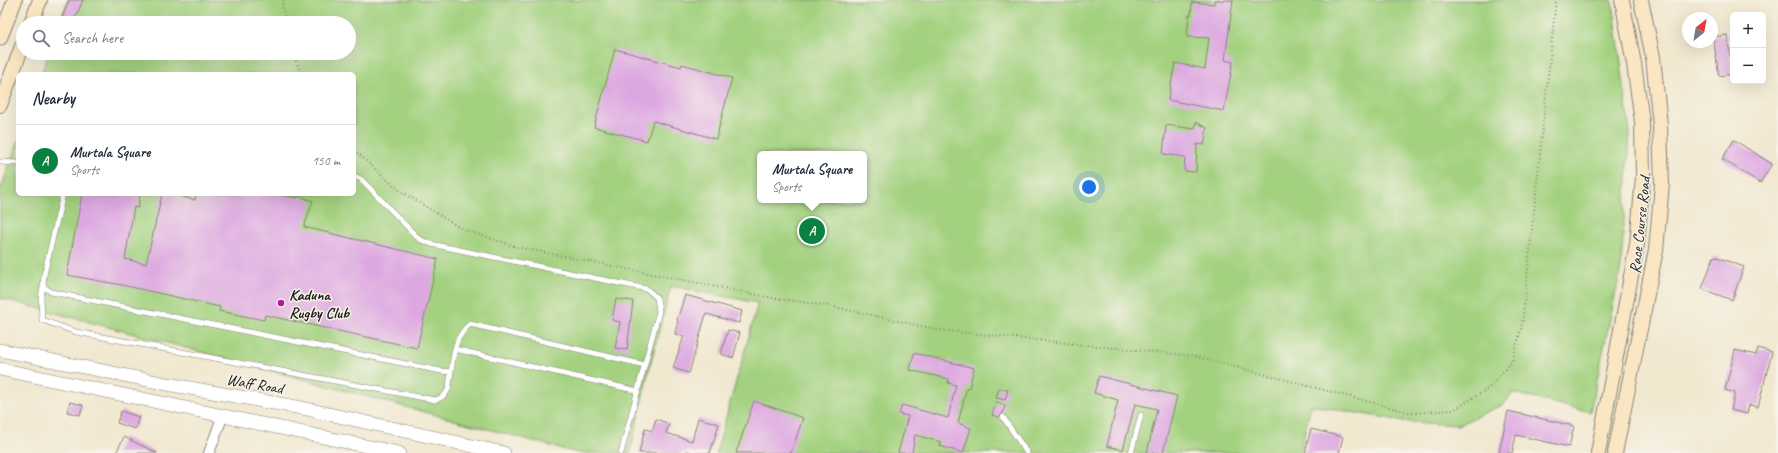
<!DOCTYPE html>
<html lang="en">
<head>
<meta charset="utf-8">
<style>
	body { margin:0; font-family:Caveat,sans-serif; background:#f2f2f3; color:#1f2937 }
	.controls { position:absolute; right:12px; top:12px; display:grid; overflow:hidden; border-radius:6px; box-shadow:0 4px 16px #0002 }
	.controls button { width:36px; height:36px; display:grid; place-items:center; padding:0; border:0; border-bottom:1px solid #e0e1e3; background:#fff; color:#1f2937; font:20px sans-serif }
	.compass { position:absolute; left:1682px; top:12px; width:36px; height:36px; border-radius:50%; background:#fff; box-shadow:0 4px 16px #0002; rotate:31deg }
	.you { position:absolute; left:1089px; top:187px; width:14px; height:14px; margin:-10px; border:3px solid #fff; border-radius:50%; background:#1a73e8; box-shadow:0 0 0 6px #1a73e833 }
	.badge { display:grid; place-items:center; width:26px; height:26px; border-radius:50%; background:#0b8043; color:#fff; font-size:13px; font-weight:700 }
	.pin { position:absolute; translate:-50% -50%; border:2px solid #fff; box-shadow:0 1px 4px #0006 }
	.popup { position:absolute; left:757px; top:151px; width:110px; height:52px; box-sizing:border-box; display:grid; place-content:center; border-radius:6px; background:#fff; filter:drop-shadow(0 1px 3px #0005); font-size:13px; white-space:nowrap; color:#747a83 }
	.popup b { font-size:15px; color:#1f2937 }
	.popup::after { content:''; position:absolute; left:50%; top:100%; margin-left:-8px; border:8px solid transparent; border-top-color:#fff }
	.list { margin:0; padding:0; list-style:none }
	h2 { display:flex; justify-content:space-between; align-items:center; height:52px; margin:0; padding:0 16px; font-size:17px }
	h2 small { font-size:13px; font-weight:400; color:#747a83 }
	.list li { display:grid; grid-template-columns:26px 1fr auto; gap:12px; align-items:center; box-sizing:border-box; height:72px; padding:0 16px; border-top:1px solid #e0e1e3 }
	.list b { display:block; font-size:15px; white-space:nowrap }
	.list p { margin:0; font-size:13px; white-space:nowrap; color:#747a83 }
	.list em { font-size:13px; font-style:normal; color:#747a83 }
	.icon { flex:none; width:22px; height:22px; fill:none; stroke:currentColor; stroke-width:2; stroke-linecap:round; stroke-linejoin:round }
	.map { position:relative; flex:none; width:1778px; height:453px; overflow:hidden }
	.search { position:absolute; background:#fff; box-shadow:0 4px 16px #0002; left:16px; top:16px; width:340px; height:44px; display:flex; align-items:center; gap:10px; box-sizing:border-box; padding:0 14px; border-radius:22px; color:#747a83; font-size:15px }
	.panel { position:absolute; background:#fff; box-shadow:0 4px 16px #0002; left:16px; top:72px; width:340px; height:124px; border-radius:6px }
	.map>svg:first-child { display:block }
	.green { fill:#a3d17f; stroke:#60764e; fill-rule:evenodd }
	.building { fill:#dda8e1 }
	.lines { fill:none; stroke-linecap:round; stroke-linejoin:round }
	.service-casing { stroke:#868276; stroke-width:6 }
	.minor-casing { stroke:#868276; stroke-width:12 }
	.tertiary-casing { stroke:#868276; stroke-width:14 }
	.secondary-casing { stroke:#868276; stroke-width:16 }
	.path { stroke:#868276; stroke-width:2; stroke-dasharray:1 3; stroke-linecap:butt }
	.service { stroke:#fff; stroke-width:5 }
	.minor { stroke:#fff; stroke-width:10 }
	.tertiary { stroke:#fff; stroke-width:13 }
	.secondary { stroke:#fbe6c3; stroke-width:14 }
	.poi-dot { fill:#b5179e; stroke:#f7f3e8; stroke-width:1.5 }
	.labels { text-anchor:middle; stroke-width:3; stroke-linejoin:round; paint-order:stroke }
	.street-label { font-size:16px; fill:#1c1c1c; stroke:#f7f3e8 }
	.poi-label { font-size:16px; font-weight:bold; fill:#1c1c1c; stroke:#f7f3e8; text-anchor:start }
</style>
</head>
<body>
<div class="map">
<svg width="1778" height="453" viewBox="0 0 1778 453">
	<rect width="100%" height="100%" fill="#f7f3e8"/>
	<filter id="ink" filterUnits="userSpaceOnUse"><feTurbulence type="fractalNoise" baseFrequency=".025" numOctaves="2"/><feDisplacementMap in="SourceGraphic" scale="8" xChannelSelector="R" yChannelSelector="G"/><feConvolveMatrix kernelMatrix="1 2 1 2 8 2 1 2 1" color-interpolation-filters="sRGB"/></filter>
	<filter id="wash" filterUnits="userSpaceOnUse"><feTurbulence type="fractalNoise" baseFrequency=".012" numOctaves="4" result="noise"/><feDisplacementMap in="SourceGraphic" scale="16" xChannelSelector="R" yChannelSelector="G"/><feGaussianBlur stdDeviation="0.9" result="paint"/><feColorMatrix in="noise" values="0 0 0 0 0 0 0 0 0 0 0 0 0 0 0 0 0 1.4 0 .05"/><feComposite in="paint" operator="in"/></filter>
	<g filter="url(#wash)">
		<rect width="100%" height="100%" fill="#f1e8d0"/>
		<!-- green -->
		<path class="green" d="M 68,0 L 1611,0 L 1614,9 L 1630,134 L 1621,268 L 1590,412 L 1513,393 L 1504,404 L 1458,425 L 1409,422 L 1311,405 L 1300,453 L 716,453 L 758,303 L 671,286 L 650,365 L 630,453 L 577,453 L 0,298 L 0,191 L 18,140 L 18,194 L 354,194 L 354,74 L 41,74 L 49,53 L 349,53 L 349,23 L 59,23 ZM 760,154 L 864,154 L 864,200 L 760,200 Z"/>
		<g id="blocks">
			<!-- building -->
			<path class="building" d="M 69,0 L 83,0 L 73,23 L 60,23 Z
				M 1214,0 L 1233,0 L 1225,60 L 1233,62 L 1224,111 L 1168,100 L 1175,63 L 1205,69 L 1209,38 L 1187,37 L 1189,15 L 1191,15 L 1192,2 L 1214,4 Z
				M 1727,35 L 1733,74 L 1719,76 L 1713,37 Z
				M 615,49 L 681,67 L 682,64 L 732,78 L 716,139 L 653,121 L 647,141 L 594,127 Z
				M 1196,122 L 1207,128 L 1204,145 L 1197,144 L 1196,172 L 1184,171 L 1185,157 L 1163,154 L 1166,125 L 1195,129 Z
				M 1734,140 L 1772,164 L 1760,183 L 1722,159 Z
				M 82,194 L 140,194 L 138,208 L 134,207 L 125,259 L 146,264 L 162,194 L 171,194 L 195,200 L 196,194 L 280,194 L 297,198 L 298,196 L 313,201 L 304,227 L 438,259 L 417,348 L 265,315 L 264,320 L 219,311 L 220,307 L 122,285 L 67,275 Z
				M 1714,256 L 1744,267 L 1732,300 L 1702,289 Z
				M 685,295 L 742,311 L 739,323 L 706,314 L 689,373 L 673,368 L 684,336 L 675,334 L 678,321 L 677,320 Z
				M 616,299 L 633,301 L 627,350 L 615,348 L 620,322 L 612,320 Z
				M 728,330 L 740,333 L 733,358 L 721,354 Z
				M 1758,348 L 1772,352 L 1758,407 L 1749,405 L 1747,414 L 1731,410 L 1735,393 L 1725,390 L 1735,350 L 1756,355 Z
				M 914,353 L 974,368 L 969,388 L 967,387 L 958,423 L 971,428 L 963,453 L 940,446 L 941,442 L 915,435 L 912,453 L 898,453 L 908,416 L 899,414 L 902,405 L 948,418 L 956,385 L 948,383 L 949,379 L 910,370 Z
				M 1099,376 L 1177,396 L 1163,453 L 1147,453 L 1157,409 L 1135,404 L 1123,450 L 1107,446 L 1118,400 L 1094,393 Z
				M 999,388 L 1008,390 L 1005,400 L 996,398 Z
				M 754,401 L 803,418 L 791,453 L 736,453 Z
				M 70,402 L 83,405 L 80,415 L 67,412 Z
				M 996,402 L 1005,405 L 1003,413 L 999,417 L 992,415 Z
				M 121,411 L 139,417 L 135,429 L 117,423 Z
				M 1508,411 L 1574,426 L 1569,447 L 1516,435 L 1512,453 L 1499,453 Z
				M 698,418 L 719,424 L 710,453 L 695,453 L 687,451 L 686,453 L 639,453 L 645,429 L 652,431 L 656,419 L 669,424 L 666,433 L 692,441 Z
				M 1311,429 L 1343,437 L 1339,453 L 1305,453 Z
				M 124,437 L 157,453 L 116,453 Z"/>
		</g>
	</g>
	<g filter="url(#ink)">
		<use href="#blocks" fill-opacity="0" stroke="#868276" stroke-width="1"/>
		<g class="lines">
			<!-- service casing -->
			<g class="service-casing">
				<path id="service" d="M 0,162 L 18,163
					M 354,176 L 361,179 L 419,239 L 431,244 L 647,289 L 657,298 L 659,311 L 621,453
					M 63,194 L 44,275 L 43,286 L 51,292 L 441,371 L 451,372 C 454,352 454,338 470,324 L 645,365
					M 43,286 L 41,298 L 42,320 L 76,332 L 435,400 C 450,396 449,386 451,372
					M 455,349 L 638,391
					M 1003,417 L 1027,453
					M 1131,453 L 1141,415"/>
			</g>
			<!-- minor casing -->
			<g class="minor-casing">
				<path id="minor" d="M 209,453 L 223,415"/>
			</g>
			<!-- tertiary casing -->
			<g class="tertiary-casing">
				<path id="tertiary" d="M 0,350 L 167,384 L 302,408 L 504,453
					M 0,369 L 399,453"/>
			</g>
			<!-- secondary casing -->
			<g class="secondary-casing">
				<path id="secondary" d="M 31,23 L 40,0
					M 0,38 L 15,0
					M 0,105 L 23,44
					M 1598,453 L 1637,244 L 1643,177 L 1642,122 L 1634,64 L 1622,0
					M 1615,453 L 1656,250 L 1662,184 L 1660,125 L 1653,57 L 1641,0"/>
			</g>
			<!-- path -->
			<path class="path" d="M 284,0 L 282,5 L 286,23
				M 293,53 L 301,74
				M 354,150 L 399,190 L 462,229 L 517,247 L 773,298 L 830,306 L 939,330 L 1194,356 L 1412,413 L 1454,410 L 1489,388 L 1512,361 L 1522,326 L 1556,0"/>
			<!-- service -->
			<use href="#service" class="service"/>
			<!-- minor -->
			<use href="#minor" class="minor"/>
			<!-- tertiary -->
			<use href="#tertiary" class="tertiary"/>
			<!-- secondary -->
			<use href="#secondary" class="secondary"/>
		</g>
	</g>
	<!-- markers -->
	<circle class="poi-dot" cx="281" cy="303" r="4"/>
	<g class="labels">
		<!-- street labels -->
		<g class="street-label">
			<text transform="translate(1639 225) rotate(-84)" y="6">Race Course Road</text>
			<text transform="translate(255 383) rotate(10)" y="6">Waff Road</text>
		</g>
		<!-- poi labels -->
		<g class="poi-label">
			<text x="289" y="300">Kaduna<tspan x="289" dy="18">Rugby Club</tspan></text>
		</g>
	</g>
</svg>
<div class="controls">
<button>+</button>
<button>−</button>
</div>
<svg class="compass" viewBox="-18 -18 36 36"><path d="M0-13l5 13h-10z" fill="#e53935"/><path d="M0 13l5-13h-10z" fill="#747a83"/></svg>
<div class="you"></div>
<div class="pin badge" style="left:812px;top:231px">A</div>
<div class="popup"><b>Murtala Square</b>Sports</div>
<div class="search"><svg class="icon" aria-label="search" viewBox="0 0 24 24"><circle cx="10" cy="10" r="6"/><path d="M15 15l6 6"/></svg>Search here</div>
<section class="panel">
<h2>Nearby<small></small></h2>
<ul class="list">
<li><span class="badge">A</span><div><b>Murtala Square</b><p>Sports</p></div><em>150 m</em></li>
</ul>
</section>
</div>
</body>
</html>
